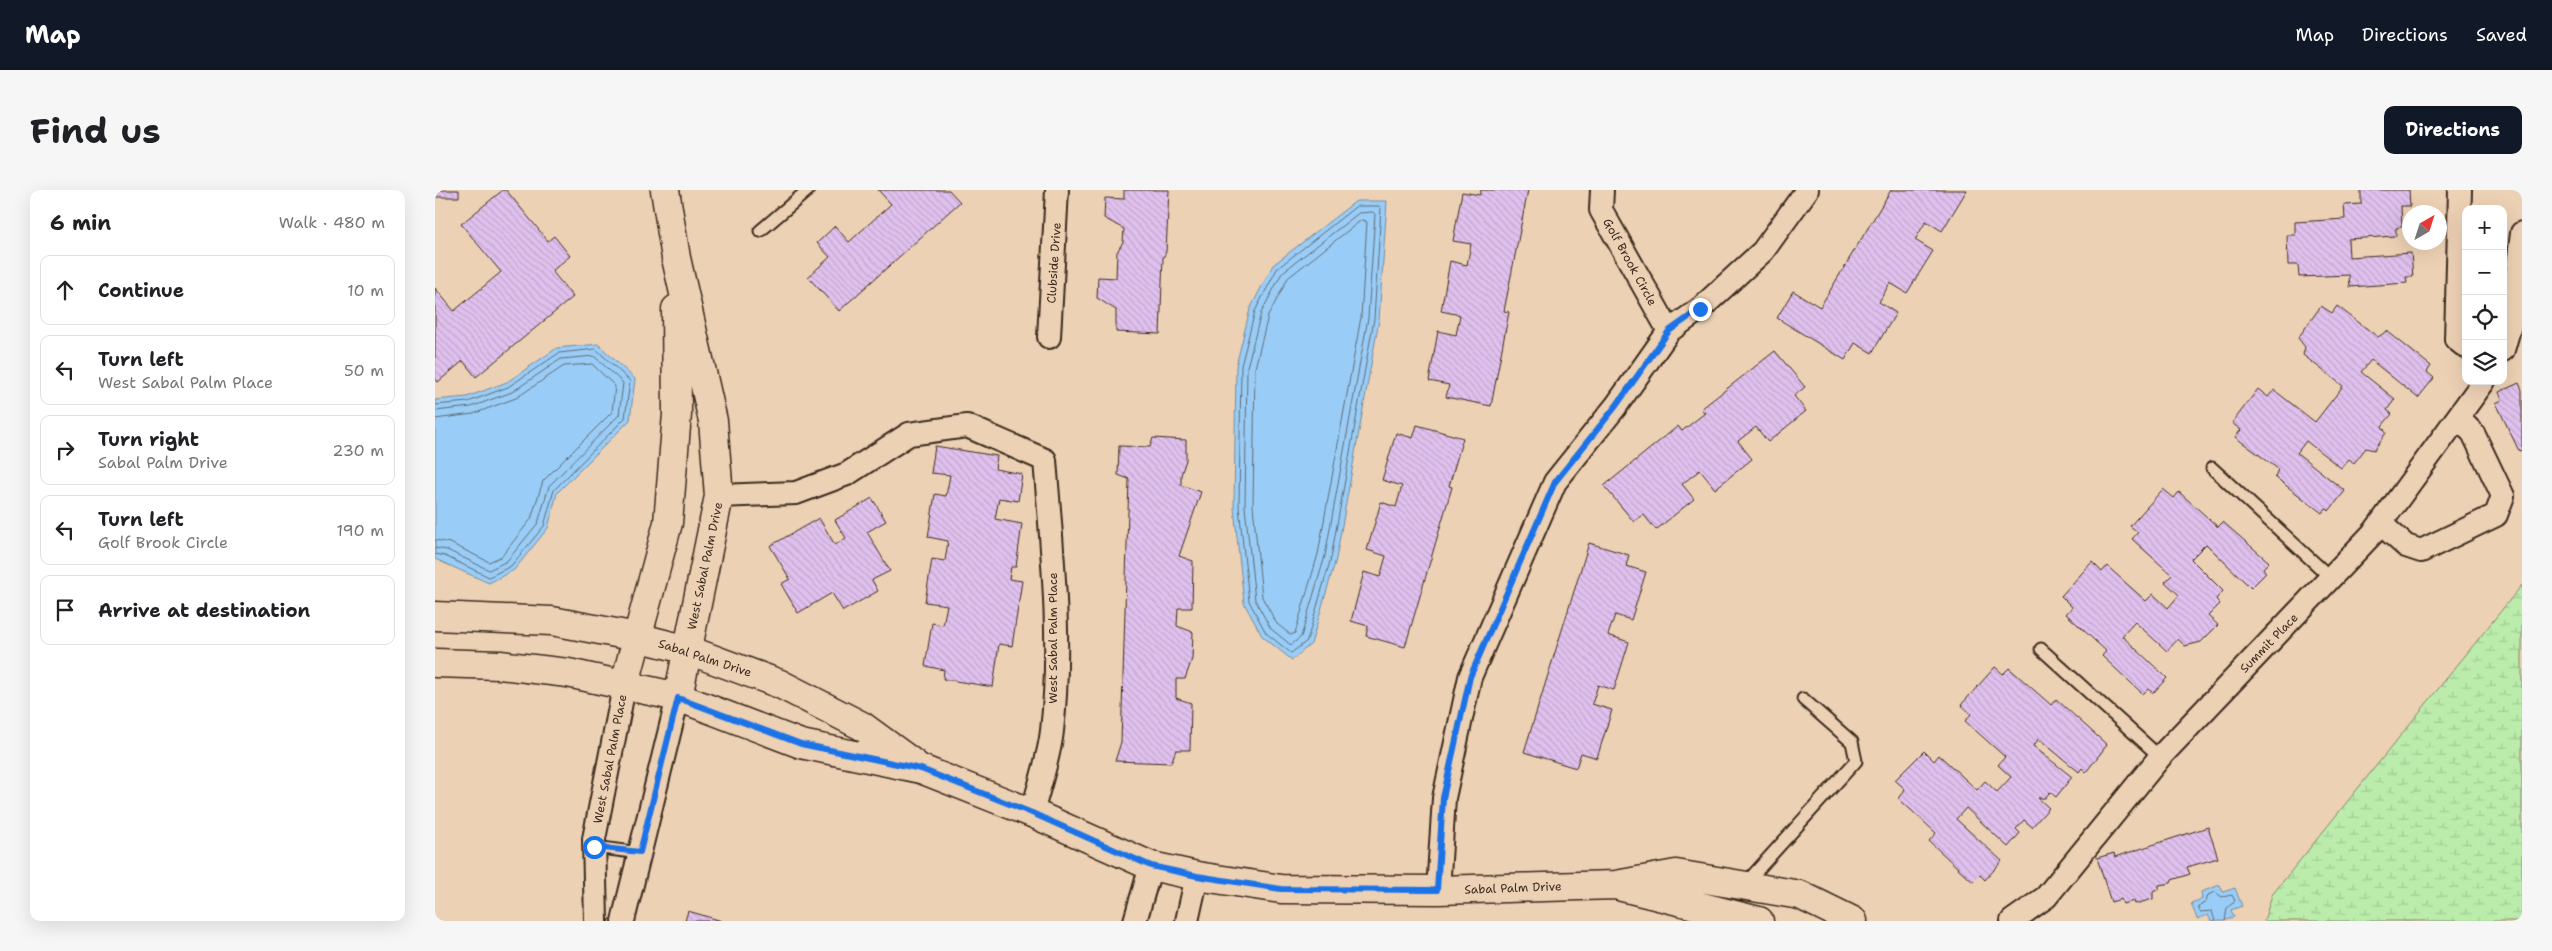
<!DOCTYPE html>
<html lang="en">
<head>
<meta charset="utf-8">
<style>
	body { margin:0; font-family:"Shantell Sans",sans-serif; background:#f6f6f6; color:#202124 }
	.controls { position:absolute; right:15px; top:15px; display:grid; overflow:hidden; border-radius:10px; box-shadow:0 5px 20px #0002 }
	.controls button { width:45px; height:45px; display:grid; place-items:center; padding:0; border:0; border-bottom:1px solid #e0e0e0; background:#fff; color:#202124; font:25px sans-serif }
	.compass { position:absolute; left:1967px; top:15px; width:45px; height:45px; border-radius:50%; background:#fff; box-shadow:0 5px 20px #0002; rotate:39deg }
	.stop { position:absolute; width:15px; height:15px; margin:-11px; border:4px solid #1a73e8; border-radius:50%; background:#fff }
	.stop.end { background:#1a73e8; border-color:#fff; box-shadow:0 1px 5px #0008 }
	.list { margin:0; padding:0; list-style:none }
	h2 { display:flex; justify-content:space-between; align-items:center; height:65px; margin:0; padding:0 20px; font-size:21px }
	h2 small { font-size:16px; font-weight:400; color:#757577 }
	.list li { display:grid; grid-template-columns:32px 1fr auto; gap:15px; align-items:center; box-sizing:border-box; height:70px; margin:0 10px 10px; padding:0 10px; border:1px solid #e0e0e0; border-radius:10px }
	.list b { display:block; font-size:19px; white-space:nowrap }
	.list p { margin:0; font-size:16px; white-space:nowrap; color:#757577 }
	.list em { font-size:16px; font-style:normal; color:#757577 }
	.icon { flex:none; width:28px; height:28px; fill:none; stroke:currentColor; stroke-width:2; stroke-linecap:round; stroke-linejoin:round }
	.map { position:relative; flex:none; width:2087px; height:731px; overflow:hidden; border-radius:10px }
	header { display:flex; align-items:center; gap:30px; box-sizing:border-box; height:70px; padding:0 25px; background:#111827; color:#fff }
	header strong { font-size:24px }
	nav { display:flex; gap:28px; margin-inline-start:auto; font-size:18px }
	.intro { display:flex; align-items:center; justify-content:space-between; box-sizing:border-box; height:120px; padding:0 30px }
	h1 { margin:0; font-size:35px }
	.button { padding:12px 22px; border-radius:10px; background:#111827; color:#fff; font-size:18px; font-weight:700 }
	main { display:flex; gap:30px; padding:0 30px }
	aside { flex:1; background:#fff; border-radius:10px; box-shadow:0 5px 20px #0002 }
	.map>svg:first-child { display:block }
	.wetland { fill:url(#wetland-marsh); stroke:#7b8b65 }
	.water { fill:#99cdf7; stroke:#738ca0 }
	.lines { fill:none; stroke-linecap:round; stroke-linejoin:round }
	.shore { stroke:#616b75; stroke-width:1 }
	.building { fill:url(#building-back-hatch); stroke:#3b2a1e }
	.service-casing { stroke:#3b2a1e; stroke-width:15 }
	.minor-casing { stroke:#3b2a1e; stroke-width:26 }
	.tertiary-casing { stroke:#3b2a1e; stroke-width:31 }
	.service { stroke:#edd1b4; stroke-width:11 }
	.minor { stroke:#edd1b4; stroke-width:22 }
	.tertiary { stroke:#edd1b4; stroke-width:28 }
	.route { stroke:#1a73e8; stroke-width:6 }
	.labels { text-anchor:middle; stroke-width:5; stroke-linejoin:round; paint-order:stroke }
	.street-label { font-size:12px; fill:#3b2a1e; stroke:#edd1b4 }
</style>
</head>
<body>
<header>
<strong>Map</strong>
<nav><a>Map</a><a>Directions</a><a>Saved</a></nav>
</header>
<div class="intro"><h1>Find us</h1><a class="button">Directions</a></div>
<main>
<aside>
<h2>6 min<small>Walk · 480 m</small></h2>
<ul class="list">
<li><svg class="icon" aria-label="ahead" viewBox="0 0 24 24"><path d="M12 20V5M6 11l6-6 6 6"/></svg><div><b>Continue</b></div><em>10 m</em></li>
<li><svg class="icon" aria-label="left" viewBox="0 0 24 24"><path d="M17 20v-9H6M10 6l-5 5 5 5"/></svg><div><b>Turn left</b><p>West Sabal Palm Place</p></div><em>50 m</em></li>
<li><svg class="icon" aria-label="right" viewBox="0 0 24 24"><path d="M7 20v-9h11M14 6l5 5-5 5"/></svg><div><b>Turn right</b><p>Sabal Palm Drive</p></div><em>230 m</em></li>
<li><svg class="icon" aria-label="left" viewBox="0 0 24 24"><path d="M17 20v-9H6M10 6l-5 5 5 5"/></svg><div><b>Turn left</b><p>Golf Brook Circle</p></div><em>190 m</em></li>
<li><svg class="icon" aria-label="arrive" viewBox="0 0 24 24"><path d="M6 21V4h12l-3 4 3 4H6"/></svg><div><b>Arrive at destination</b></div></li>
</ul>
</aside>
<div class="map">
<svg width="2087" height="731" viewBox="0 0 2087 731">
	<defs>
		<pattern id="wetland-marsh" width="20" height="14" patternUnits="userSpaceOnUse" patternTransform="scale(1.25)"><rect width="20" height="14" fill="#bbecac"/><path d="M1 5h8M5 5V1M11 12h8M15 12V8" fill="none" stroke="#a2cb94"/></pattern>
		<pattern id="building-back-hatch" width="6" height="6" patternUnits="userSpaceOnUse" patternTransform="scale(1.25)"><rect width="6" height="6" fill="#e0c1ee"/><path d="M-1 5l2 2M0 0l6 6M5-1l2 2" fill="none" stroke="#c1a6cc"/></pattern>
	</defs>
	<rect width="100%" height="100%" fill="#edd1b4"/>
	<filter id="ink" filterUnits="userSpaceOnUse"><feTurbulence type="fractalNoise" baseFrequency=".02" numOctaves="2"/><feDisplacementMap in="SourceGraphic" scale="10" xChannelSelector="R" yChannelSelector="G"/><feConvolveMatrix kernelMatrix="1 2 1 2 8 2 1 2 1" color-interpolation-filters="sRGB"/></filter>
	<g filter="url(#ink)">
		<!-- wetland -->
		<path class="wetland" d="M 2087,395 L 2087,731 L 1829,731 L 1837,705 Z"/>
		<!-- water -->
		<path class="water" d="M 921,11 L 952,11 L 944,130 L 901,369 L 876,454 L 857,470 L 827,446 L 809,413 L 799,318 L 801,176 L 815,119 L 838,75 Z
			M 163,154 L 200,189 L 195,230 L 122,303 L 113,338 L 79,380 L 54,393 L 0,369 L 0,210 L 32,207 L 72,192 L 122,158 Z
			M 1785,695 L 1788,702 L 1800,698 L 1807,716 L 1796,720 L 1799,727 L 1789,731 L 1776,731 L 1773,725 L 1762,729 L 1756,713 L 1767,709 L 1766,702 Z"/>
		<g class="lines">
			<!-- shore -->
			<path class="shore" d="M 922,16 L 944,16 L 946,18 L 939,129 L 896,368 L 872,451 L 856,463 L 831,443 L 814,411 L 804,317 L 806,176 L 820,121 L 842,79 Z
				M 924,23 L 938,22 L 940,24 L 933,128 L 890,366 L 866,447 L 856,455 L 836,439 L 820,410 L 810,317 L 812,177 L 826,123 L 847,83 Z
				M 927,30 L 932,32 L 926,127 L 883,364 L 860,443 L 856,445 L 842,434 L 827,407 L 818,316 L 820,178 L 833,126 L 853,88 Z
				M 0,215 L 33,212 L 73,197 L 124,163 L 161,159 L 195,191 L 190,228 L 119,300 L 109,336 L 76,376 L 54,387 L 10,366 L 0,364
				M 0,221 L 36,217 L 77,202 L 126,169 L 159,166 L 188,193 L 184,225 L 114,296 L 103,333 L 72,371 L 54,380 L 12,360 L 0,358
				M 0,229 L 38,224 L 81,208 L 129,176 L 157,174 L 180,196 L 177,222 L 108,291 L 96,329 L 67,366 L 54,372 L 15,353 L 0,350
				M 1780,731 L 1777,721 L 1765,722 L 1763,717 L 1771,712 L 1773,705 L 1780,702 L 1787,707 L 1797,705 L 1800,711 L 1792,718 L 1790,731"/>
		</g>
		<!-- building -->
		<path class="building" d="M 0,0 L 24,0 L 24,7 L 0,7 Z
			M 68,0 L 71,0 L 113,51 L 119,46 L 135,66 L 117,81 L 138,107 L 41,187 L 28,171 L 3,192 L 0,189 L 0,98 L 19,121 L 66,82 L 26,34 Z
			M 443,0 L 514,0 L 525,12 L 404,121 L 373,87 L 395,67 L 382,53 L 400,36 L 414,52 L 456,14 Z
			M 689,0 L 734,0 L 731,62 L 728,68 L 725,144 L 681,142 L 681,120 L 662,108 L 663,87 L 681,88 L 682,62 L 688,52 L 689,39 L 669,28 L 670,8 L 689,9 Z
			M 1046,0 L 1093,0 L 1069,121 L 1074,122 L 1056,216 L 1011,207 L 1014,195 L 994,191 L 1003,141 L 1021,145 L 1025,125 L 1006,121 L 1015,71 L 1032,75 L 1036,54 L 1018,51 L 1027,2 L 1045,5 Z
			M 1456,0 L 1532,0 L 1507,41 L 1491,31 L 1480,50 L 1498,61 L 1472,103 L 1455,93 L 1444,112 L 1461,123 L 1437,163 L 1420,153 L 1410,170 L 1342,128 L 1358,101 L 1385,117 Z
			M 1926,0 L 1974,0 L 1975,16 L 1966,16 L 1967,37 L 1961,38 L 1961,46 L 1913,49 L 1914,67 L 1976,63 L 1978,87 L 1971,87 L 1972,93 L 1915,97 L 1914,85 L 1864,87 L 1863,75 L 1853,75 L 1852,45 L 1860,45 L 1860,32 L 1910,29 L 1909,15 L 1926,14 Z
			M 1886,116 L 1897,123 L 1902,116 L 1943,147 L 1952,141 L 1996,176 L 1992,182 L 1999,188 L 1983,208 L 1936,170 L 1926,182 L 1960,209 L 1952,220 L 1957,224 L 1947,236 L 1951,243 L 1939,260 L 1931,258 L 1919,273 L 1914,269 L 1906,278 L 1871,251 L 1862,263 L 1910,301 L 1894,321 L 1891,318 L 1887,323 L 1840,287 L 1843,279 L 1800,247 L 1806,240 L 1797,233 L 1823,199 L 1833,207 L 1839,200 L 1880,232 L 1908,196 L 1868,165 L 1870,157 L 1863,148 Z
			M 1340,161 L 1370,197 L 1359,206 L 1371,221 L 1333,252 L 1321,237 L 1303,251 L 1317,269 L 1280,299 L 1265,280 L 1247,294 L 1259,309 L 1221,340 L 1208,324 L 1199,332 L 1169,296 L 1243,236 L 1247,241 L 1270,223 L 1266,219 Z
			M 2084,193 L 2087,200 L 2087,260 L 2084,261 L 2061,213 L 2067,210 L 2064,202 Z
			M 982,235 L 1028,248 L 1014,296 L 1017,297 L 970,457 L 931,446 L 933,436 L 916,431 L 929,382 L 945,387 L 951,366 L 932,360 L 946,312 L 961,317 L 967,296 L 947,290 L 961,243 L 978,248 Z
			M 718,248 L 751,250 L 751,270 L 746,285 L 746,295 L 766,302 L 744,366 L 758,371 L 757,418 L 743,418 L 742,436 L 758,442 L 757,469 L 750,489 L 741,489 L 741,508 L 756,513 L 755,560 L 741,560 L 736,573 L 680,571 L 686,552 L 694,289 L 683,285 L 684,256 L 715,257 Z
			M 500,256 L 562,266 L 560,279 L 587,284 L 583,311 L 564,308 L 560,329 L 587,334 L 581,377 L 576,377 L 574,389 L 587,391 L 577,456 L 564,454 L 558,497 L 508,489 L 509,480 L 490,476 L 497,433 L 508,435 L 512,415 L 490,412 L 497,369 L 510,371 L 513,351 L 493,347 L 500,304 L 511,306 L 515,285 L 496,283 Z
			M 1728,299 L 1739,308 L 1744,302 L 1783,337 L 1788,332 L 1834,372 L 1828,378 L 1831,383 L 1816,398 L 1771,354 L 1756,369 L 1788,401 L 1781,409 L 1785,414 L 1773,426 L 1783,435 L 1766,452 L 1750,456 L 1743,449 L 1732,461 L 1700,432 L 1687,446 L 1732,488 L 1718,503 L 1713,499 L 1708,504 L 1667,466 L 1671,461 L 1631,424 L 1637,417 L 1626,406 L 1657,372 L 1667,382 L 1672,376 L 1711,411 L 1718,404 L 1733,418 L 1744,405 L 1730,392 L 1737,385 L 1697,349 L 1703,342 L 1695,336 Z
			M 437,308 L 451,331 L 432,342 L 455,381 L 437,390 L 443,401 L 408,421 L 397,403 L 363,423 L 346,394 L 355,389 L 335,356 L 384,328 L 400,355 L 411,348 L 400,330 Z
			M 1154,353 L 1194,365 L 1191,376 L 1211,382 L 1196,430 L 1180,425 L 1173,445 L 1194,452 L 1179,500 L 1163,495 L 1157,514 L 1177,520 L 1162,568 L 1146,563 L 1141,578 L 1089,562 Z
			M 1560,477 L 1568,484 L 1574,478 L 1616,515 L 1621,509 L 1672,555 L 1651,582 L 1647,578 L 1644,582 L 1604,549 L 1598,556 L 1637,587 L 1621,607 L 1615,602 L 1610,608 L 1603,608 L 1614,618 L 1597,637 L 1589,630 L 1581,639 L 1585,643 L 1573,657 L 1531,618 L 1521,629 L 1567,671 L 1550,690 L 1545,685 L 1538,692 L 1494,651 L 1501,643 L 1464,609 L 1470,599 L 1460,590 L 1489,561 L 1499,571 L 1504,565 L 1542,600 L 1550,591 L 1562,602 L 1576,587 L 1563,575 L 1570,567 L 1530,531 L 1536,524 L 1526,515 Z
			M 1773,637 L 1783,668 L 1752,677 L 1755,684 L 1737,690 L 1736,693 L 1724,695 L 1724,699 L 1718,702 L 1718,709 L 1700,714 L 1699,711 L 1688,714 L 1686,709 L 1676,712 L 1662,668 L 1679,663 L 1680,667 Z
			M 253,721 L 287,731 L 250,731 Z"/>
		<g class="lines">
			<!-- service casing -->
			<g class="service-casing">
				<path id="service" d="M 325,41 L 373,0
					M 1777,278 L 1896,388
					M 1606,459 L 1725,567
					M 159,657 L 205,663
					M 1310,694 L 1421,571 L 1417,552 L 1368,509"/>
			</g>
			<!-- minor casing -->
			<g class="minor-casing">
				<path id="minor" d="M 1167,0 L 1166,20 L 1234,141
					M 2025,0 L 2021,149 L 2031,157
					M 614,147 L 622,0
					M 2068,160 L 2076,132 L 2087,43
					M 284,306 L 361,303 L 412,284 L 474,244 L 532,236 L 610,270 C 617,359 627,453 617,541 C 614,568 604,596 597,623
					M 1946,334 L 1971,356 L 1986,361 L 2061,325 L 2068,306 L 2038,243 L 2024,229
					M 1003,700 L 1009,608 L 1035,487 L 1120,292 L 1181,216 L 1234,141 L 1265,119 L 1328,61 L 1372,0
					M 161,731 L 159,649 L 189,497
					M 188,731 L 243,507
					M 700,731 L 716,676
					M 752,731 L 762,686
					M 1577,731 L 1611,707 L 1725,567 L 1940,341 L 2049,191"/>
			</g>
			<!-- tertiary casing -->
			<g class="tertiary-casing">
				<path id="tertiary" d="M 230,0 L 241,68 L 278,231 L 284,306 L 243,507
					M 0,426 L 117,431 L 202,447 L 253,460 L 345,494 L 427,536 L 479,574
					M 0,473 L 65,475 L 133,483 L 243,507 L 366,554 L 486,579 L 597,623 L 716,676 L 762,686 L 846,699 L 1003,700 L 1181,695 L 1241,684 L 1365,705 L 1418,731
					M 189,497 L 233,333 L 242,224 L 241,119
					M 1187,697 L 1324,731"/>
			</g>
			<!-- service -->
			<use href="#service" class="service"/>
			<!-- minor -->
			<use href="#minor" class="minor"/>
			<!-- tertiary -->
			<use href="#tertiary" class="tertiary"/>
		</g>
	</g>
	<g class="lines" filter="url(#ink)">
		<!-- route -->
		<path class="route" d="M 159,657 L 205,662 L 243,508 L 366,554 L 486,579 L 597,623 L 716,676 L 762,686 L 846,699 L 1002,700 L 1008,608 L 1035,487 L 1120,292 L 1181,216 L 1234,141 L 1265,119"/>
	</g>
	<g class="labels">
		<!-- street labels -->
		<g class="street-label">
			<text transform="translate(1195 72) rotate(61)" y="4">Golf Brook Circle</text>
			<text transform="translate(619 73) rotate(-86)" y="4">Clubside Drive</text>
			<text transform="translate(270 376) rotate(-78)" y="4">West Sabal Palm Drive</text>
			<text transform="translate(618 448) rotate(-90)" y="4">West Sabal Palm Place</text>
			<text transform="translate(1834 453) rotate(-46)" y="4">Summit Place</text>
			<text transform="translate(270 468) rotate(18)" y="4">Sabal Palm Drive</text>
			<text transform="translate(175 569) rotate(-79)" y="4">West Sabal Palm Place</text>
			<text transform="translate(1078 698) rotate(-2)" y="4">Sabal Palm Drive</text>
		</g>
	</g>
</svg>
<div class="controls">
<button>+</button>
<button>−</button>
<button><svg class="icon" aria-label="locate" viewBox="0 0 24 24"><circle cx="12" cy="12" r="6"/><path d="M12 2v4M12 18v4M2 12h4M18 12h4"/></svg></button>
<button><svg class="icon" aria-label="layers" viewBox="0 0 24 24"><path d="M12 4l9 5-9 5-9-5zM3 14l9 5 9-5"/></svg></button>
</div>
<svg class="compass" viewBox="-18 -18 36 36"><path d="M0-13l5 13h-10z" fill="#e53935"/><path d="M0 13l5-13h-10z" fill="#757577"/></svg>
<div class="stop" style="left:159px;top:657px"></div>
<div class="stop end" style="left:1265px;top:119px"></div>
</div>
</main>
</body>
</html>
